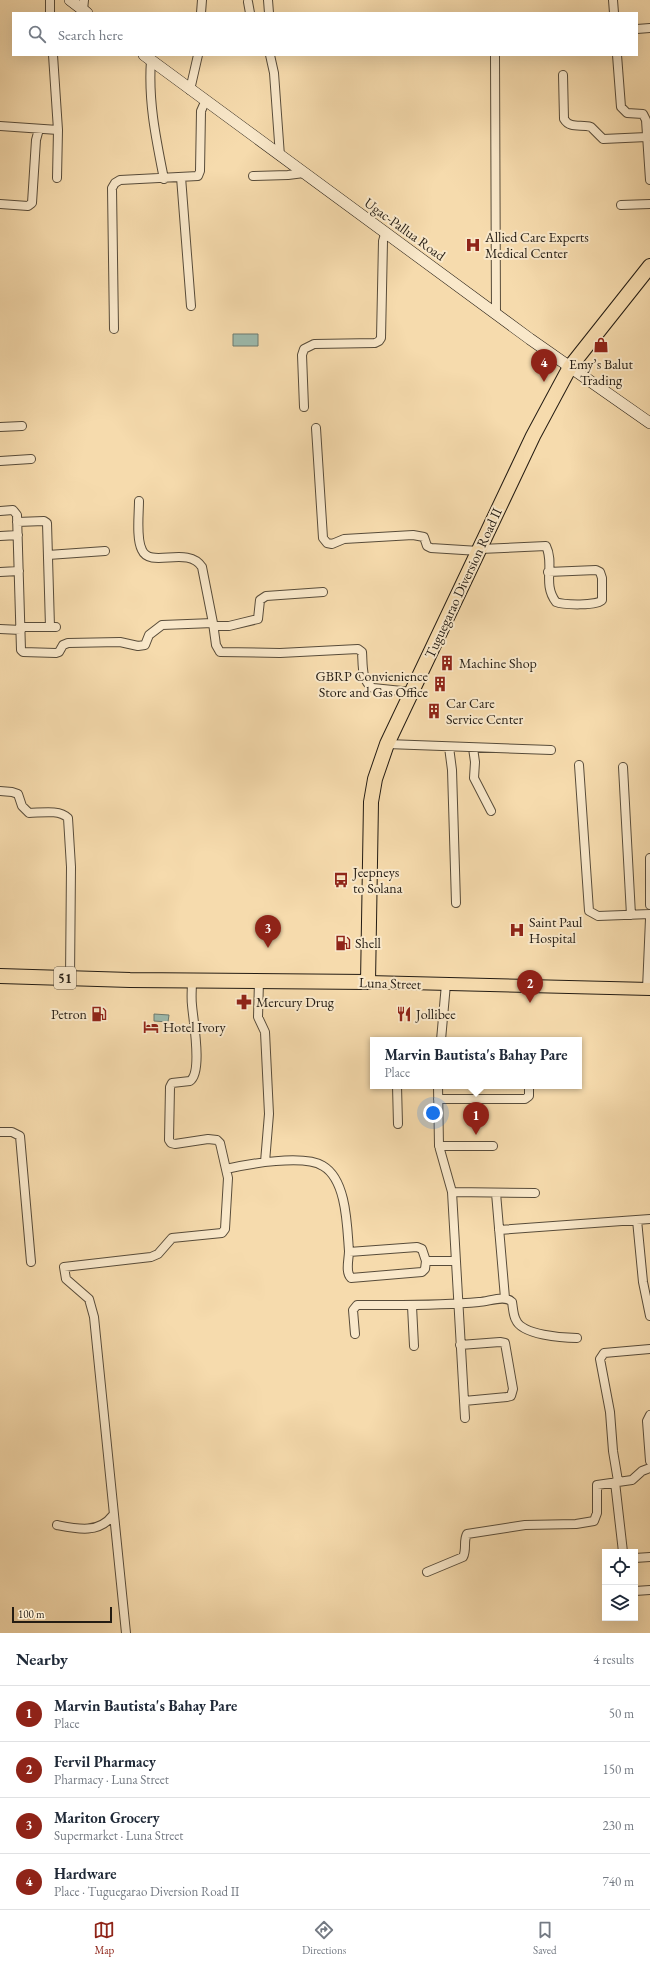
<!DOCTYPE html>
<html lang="en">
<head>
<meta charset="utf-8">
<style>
	body { margin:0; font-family:"EB Garamond",serif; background:#f6f6f7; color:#1f2937 }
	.controls { position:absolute; right:12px; bottom:12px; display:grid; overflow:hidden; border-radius:0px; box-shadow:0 4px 16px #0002 }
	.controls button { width:36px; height:36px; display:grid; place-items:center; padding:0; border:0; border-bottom:1px solid #e0e1e3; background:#fff; color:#1f2937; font:20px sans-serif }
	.scale { position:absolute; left:12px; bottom:10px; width:100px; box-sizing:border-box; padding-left:4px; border:2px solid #241c13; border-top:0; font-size:11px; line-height:14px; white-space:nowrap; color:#241c13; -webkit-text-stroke:3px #f9e8ca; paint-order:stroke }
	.you { position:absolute; left:433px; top:1113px; width:14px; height:14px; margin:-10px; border:3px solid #fff; border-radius:50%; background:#1a73e8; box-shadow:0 0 0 6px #1a73e833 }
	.badge { display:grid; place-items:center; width:26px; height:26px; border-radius:50%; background:#8f2418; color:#fff; font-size:13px; font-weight:700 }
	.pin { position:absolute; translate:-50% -33px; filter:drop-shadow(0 1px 2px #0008) }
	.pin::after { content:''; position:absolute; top:21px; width:14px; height:12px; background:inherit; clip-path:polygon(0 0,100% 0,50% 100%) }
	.popup { position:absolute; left:370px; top:1037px; width:212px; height:52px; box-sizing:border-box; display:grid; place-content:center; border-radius:0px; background:#fff; filter:drop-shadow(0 1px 3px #0005); font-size:13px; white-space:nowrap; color:#747a83 }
	.popup b { font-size:15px; color:#1f2937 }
	.popup::after { content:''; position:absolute; left:50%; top:100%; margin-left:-8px; border:8px solid transparent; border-top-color:#fff }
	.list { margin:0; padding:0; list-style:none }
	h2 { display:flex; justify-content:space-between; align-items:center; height:52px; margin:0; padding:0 16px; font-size:17px }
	h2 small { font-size:13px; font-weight:400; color:#747a83 }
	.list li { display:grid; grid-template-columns:26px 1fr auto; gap:12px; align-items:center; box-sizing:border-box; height:56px; padding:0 16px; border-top:1px solid #e0e1e3 }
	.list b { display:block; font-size:15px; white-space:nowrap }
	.list p { margin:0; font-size:13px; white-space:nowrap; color:#747a83 }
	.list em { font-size:13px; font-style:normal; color:#747a83 }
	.icon { flex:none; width:22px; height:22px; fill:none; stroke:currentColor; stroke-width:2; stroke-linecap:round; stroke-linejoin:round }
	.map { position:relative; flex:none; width:650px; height:1633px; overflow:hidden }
	.search { position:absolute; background:#fff; box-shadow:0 4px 16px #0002; left:12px; right:12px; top:12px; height:44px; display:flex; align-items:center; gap:10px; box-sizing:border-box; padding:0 14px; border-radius:0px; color:#747a83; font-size:15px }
	.sheet { height:276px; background:#fff }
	nav { display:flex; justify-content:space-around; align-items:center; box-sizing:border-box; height:56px; border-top:1px solid #e0e1e3; background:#fff; font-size:11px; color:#747a83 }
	nav a { display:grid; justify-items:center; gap:2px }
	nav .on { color:#8f2418 }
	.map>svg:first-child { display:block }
	.water { fill:#9dbbae; stroke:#6d7b70 }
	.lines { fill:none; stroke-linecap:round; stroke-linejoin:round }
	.street-casing { stroke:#584c3a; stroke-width:10 }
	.secondary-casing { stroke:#241c13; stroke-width:12 }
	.primary-casing { stroke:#241c13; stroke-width:14 }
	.highway-casing { stroke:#241c13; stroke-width:16 }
	.street { stroke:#f9e8ca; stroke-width:8 }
	.secondary { stroke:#f9e8ca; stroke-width:11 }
	.primary { stroke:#f6dbad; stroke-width:12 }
	.highway { stroke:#f6dbad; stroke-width:14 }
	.labels { text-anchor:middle; stroke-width:4; stroke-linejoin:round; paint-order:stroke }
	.shield { fill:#f9e8ca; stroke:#64594a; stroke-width:1 }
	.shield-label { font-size:13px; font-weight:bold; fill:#241c13 }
	.street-label { font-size:14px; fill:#241c13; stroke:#f9e8ca }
	.poi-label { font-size:14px; fill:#241c13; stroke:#f9e8ca; text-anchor:start }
</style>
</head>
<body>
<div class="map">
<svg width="650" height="1633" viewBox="0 0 650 1633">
	<rect width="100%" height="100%" fill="#f6dbad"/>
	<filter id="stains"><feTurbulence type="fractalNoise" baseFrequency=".005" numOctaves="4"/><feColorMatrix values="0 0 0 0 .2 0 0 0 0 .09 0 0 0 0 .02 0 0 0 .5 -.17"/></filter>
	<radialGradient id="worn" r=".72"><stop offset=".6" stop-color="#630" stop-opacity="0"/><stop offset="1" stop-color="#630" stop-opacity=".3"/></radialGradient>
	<!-- water -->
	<path class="water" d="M 233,334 L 258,334 L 258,346 L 233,346 Z
		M 154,1014 L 169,1015 L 168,1022 L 154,1021 Z"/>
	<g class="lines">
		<!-- street casing -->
		<g class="street-casing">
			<path id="street" d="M 50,0 L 50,13
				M 268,0 L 269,13
				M 613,0 L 614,13
				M 248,2 L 250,13
				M 83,10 L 84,0
				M 201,13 L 202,0
				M 637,29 L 650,28
				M 270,55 L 274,73 L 280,156
				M 495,55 L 496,314
				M 617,55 L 621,107 L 627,113 L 643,114 L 646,120 L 650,180
				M 151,60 C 148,101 156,139 164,179
				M 563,75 L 564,119 C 570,129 581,124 591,127 L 603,139 L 647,137
				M 190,90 L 198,55
				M 0,126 L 58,130 L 53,55
				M 253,176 L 288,175 L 304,173
				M 181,177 L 191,306
				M 57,178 L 58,130
				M 0,204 L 28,206 L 32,203 L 36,140 L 39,129
				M 621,205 L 650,204
				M 114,329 L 112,188 L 115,183 L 120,180 L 198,176 L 200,171 L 201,111 L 205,102
				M 304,407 L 302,355 L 304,349 L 314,344 L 375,343 L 379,341 L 381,338 L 383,241 L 385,234
				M 0,427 L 22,426
				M 316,428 L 323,538 L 327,543 L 332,544 L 344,539 L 413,535 L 424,537 L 427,546 L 431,548 L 479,551
				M 0,461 L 31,459
				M 139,501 C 139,514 136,539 142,550 C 150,569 188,545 202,567 L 213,623
				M 0,511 L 13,510 L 17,515 L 21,650 L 23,652 L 56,653 L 59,652 L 63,645 L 68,643 L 120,642 L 138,646 L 145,645 L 149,635 L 162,625 L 213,623 L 216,645 L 220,652 L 280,653 L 358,649 L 362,652 C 363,665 361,681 373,688 L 412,692
				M 17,522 L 44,521 L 47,523 L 50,627
				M 0,536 L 18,535
				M 480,549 L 546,546 C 555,564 542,584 556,602 C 563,605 598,606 602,600 L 602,578 L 600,572 L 596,570 L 548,572
				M 48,555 L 105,551
				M 0,572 L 19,571
				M 214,626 L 229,626 L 258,619 L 260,600 L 266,596 L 323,592
				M 21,627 L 56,627
				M 0,629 L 21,630
				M 387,744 L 551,750
				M 449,747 L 452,770 L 456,903
				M 473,748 L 475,762 L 474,778 L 491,811
				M 579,765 L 589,911 L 598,916 L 650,914
				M 623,767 L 631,915
				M 0,791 L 12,792 L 18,794 L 22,806 L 29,813 C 40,813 59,809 68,818 L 71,867 L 70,978
				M 650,858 L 650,905
				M 259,981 L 258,1017 L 265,1032 L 269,1114 L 265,1162
				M 647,989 L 650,919
				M 441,1040 L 446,984
				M 397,1086 L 398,1124
				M 438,1086 L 439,1146 L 452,1192 L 465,1418
				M 438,1099 L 525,1099 L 529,1096 L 529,1086
				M 0,1132 L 12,1132 L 20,1136 L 31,1262
				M 439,1146 L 493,1146
				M 226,1169 C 248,1164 304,1154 323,1166 C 347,1180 347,1227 349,1251 C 349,1259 345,1272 351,1278 L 422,1272 L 425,1269 L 426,1261
				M 452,1192 L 535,1193
				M 496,1193 L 505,1298
				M 637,1220 L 643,1282 L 650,1316
				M 499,1230 L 650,1219
				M 349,1252 L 417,1247 L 422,1249 L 426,1261 L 456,1261
				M 412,1306 L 414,1346
				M 355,1334 L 353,1310 L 357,1305 C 398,1305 438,1306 479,1302 C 488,1302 505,1294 512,1302 C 513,1307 513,1315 516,1320 C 522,1335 563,1338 577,1338
				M 460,1345 L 500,1342 L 505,1343 L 513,1389 L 511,1396 L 507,1397 L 464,1401
				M 650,1415 L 647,1421 L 650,1461
				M 618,1481 L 613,1451 L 610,1412 L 600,1359 L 604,1353 L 650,1349
				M 615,1482 L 623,1552
				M 57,1525 C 77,1529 99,1534 113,1515
				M 635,1558 L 650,1557
				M 427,1572 L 463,1557 C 467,1549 463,1541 467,1534 L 525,1525 L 576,1524 L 594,1521 L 597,1513 L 597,1485 L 632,1480 L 642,1471 L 650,1468
				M 635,1591 L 650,1590
				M 126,1633 C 115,1528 105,1422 94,1317 L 89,1299 L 66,1279 L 64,1267 L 151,1257 L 158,1254 L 172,1238 L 222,1233 L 225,1229 L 228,1178 L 220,1143 L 217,1140 L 208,1139 L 175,1144 L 171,1143 L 169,1140 L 170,1087 L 172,1083 L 190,1081 C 203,1072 193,1020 192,1005 C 191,997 192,989 192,981"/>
		</g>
		<!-- secondary casing -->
		<g class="secondary-casing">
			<path id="secondary" d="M 70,0 L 87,13
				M 144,55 L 530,339 L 650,423"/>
		</g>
		<!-- primary casing -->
		<g class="primary-casing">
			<path id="primary" d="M 368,982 L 650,989"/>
		</g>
		<!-- highway casing -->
		<g class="highway-casing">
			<path id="highway" d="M 0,976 L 130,980 L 368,982 L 371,802 L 375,779 L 387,744 L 533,436 L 570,367 L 650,266"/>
		</g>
		<!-- street -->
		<use href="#street" class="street"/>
		<!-- secondary -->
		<use href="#secondary" class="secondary"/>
		<!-- primary -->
		<use href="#primary" class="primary"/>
		<!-- highway -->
		<use href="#highway" class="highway"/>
	</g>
	<!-- icons -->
	<defs>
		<g id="hospital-bare" transform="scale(1.2)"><path d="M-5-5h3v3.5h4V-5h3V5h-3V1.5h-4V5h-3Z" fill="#8f2418" stroke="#f9e8ca" stroke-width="2.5" paint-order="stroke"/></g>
		<g id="shop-bare" transform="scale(1.2)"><path d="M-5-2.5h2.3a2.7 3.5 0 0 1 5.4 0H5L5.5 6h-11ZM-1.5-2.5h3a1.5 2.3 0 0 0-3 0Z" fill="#8f2418" stroke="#f9e8ca" stroke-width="2.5" paint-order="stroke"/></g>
		<g id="building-bare" transform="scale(1.2)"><path d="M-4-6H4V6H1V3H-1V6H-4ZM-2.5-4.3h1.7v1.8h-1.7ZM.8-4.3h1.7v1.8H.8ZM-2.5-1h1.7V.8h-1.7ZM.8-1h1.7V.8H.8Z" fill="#8f2418" stroke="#f9e8ca" stroke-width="2.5" paint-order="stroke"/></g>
		<g id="bus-bare" transform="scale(1.2)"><path d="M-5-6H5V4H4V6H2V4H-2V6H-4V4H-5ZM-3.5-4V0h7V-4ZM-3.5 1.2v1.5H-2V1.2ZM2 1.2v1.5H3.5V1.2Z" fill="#8f2418" stroke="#f9e8ca" stroke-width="2.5" paint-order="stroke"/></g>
		<g id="fuel-bare" transform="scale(1.2)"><path d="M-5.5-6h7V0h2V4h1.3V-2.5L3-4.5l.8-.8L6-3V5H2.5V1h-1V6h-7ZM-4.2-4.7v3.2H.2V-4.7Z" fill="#8f2418" stroke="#f9e8ca" stroke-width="2.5" paint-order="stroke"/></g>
		<g id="pharmacy-bare" transform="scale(1.2)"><path d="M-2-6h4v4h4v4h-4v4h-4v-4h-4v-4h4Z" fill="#8f2418" stroke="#f9e8ca" stroke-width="2.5" paint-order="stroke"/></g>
		<g id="restaurant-bare" transform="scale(1.2)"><path d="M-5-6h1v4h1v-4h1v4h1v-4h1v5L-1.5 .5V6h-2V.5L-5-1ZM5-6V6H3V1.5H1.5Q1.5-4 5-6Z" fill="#8f2418" stroke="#f9e8ca" stroke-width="2.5" paint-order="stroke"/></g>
		<g id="hotel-bare" transform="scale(1.2)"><path d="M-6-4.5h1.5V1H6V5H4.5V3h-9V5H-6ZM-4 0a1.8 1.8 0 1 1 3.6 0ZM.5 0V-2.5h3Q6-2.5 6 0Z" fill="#8f2418" stroke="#f9e8ca" stroke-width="2.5" paint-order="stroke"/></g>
	</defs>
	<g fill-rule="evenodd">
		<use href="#hospital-bare" x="473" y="245"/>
		<use href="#shop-bare" x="601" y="345"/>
		<use href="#building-bare" x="447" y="663"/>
		<use href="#building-bare" x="440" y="684"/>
		<use href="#building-bare" x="434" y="711"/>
		<use href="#bus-bare" x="341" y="880"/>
		<use href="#hospital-bare" x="517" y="930"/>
		<use href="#fuel-bare" x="343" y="943"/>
		<use href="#pharmacy-bare" x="244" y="1002"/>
		<use href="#fuel-bare" x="99" y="1014"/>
		<use href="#restaurant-bare" x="404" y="1014"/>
		<use href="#hotel-bare" x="151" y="1027"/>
	</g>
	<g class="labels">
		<!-- shield labels -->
		<rect class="shield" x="54" y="967" width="22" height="22" rx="3"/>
		<g class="shield-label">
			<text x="65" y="983">51</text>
		</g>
		<!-- street labels -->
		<g class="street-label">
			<text transform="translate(405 229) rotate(36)" y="5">Ugac-Pallua Road</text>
			<text transform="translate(463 583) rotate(-65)" y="5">Tuguegarao Diversion Road Ⅱ</text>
			<text transform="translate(390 983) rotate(2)" y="5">Luna Street</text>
		</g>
		<!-- poi labels -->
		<g class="poi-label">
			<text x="485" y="242">Allied Care Experts<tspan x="485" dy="16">Medical Center</tspan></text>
			<text x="601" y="369" text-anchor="middle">Emy’s Balut<tspan x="601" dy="16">Trading</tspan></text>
			<text x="459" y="668">Machine Shop</text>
			<text x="428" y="681" text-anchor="end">GBRP Convienience<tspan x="428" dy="16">Store and Gas Office</tspan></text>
			<text x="446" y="708">Car Care<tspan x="446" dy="16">Service Center</tspan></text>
			<text x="353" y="877">Jeepneys<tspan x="353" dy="16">to Solana</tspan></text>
			<text x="529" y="927">Saint Paul<tspan x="529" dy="16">Hospital</tspan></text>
			<text x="355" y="948">Shell</text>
			<text x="256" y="1007">Mercury Drug</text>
			<text x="87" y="1019" text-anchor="end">Petron</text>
			<text x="416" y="1019">Jollibee</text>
			<text x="163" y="1032">Hotel Ivory</text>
		</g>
	</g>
	<rect width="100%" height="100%" filter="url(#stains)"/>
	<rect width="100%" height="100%" fill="url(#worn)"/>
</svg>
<div class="controls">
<button><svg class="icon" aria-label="locate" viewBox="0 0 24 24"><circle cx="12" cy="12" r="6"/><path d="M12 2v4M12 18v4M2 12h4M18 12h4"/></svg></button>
<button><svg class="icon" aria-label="layers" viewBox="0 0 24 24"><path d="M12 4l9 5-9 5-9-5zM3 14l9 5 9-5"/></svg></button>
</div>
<div class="scale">100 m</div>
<div class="you"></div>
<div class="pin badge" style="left:476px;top:1135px">1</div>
<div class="popup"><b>Marvin Bautista's Bahay Pare</b>Place</div>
<div class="pin badge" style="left:530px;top:1003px">2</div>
<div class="pin badge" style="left:268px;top:948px">3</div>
<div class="pin badge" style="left:544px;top:382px">4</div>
<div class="search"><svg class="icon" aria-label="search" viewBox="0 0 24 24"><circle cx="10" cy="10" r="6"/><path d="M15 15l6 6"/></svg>Search here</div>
</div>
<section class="sheet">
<h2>Nearby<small>4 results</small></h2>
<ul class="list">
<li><span class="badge">1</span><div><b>Marvin Bautista's Bahay Pare</b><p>Place</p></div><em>50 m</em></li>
<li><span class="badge">2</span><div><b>Fervil Pharmacy</b><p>Pharmacy · Luna Street</p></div><em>150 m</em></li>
<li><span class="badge">3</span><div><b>Mariton Grocery</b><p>Supermarket · Luna Street</p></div><em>230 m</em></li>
<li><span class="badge">4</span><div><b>Hardware</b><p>Place · Tuguegarao Diversion Road Ⅱ</p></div><em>740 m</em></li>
</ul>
</section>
<nav>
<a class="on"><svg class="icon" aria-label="map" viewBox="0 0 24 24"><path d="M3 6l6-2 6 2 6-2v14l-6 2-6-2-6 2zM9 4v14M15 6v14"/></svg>Map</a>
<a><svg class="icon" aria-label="directions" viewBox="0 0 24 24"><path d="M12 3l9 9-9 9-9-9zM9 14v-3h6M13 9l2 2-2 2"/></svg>Directions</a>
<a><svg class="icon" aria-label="saved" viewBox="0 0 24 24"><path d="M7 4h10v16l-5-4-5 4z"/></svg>Saved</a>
</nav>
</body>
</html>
